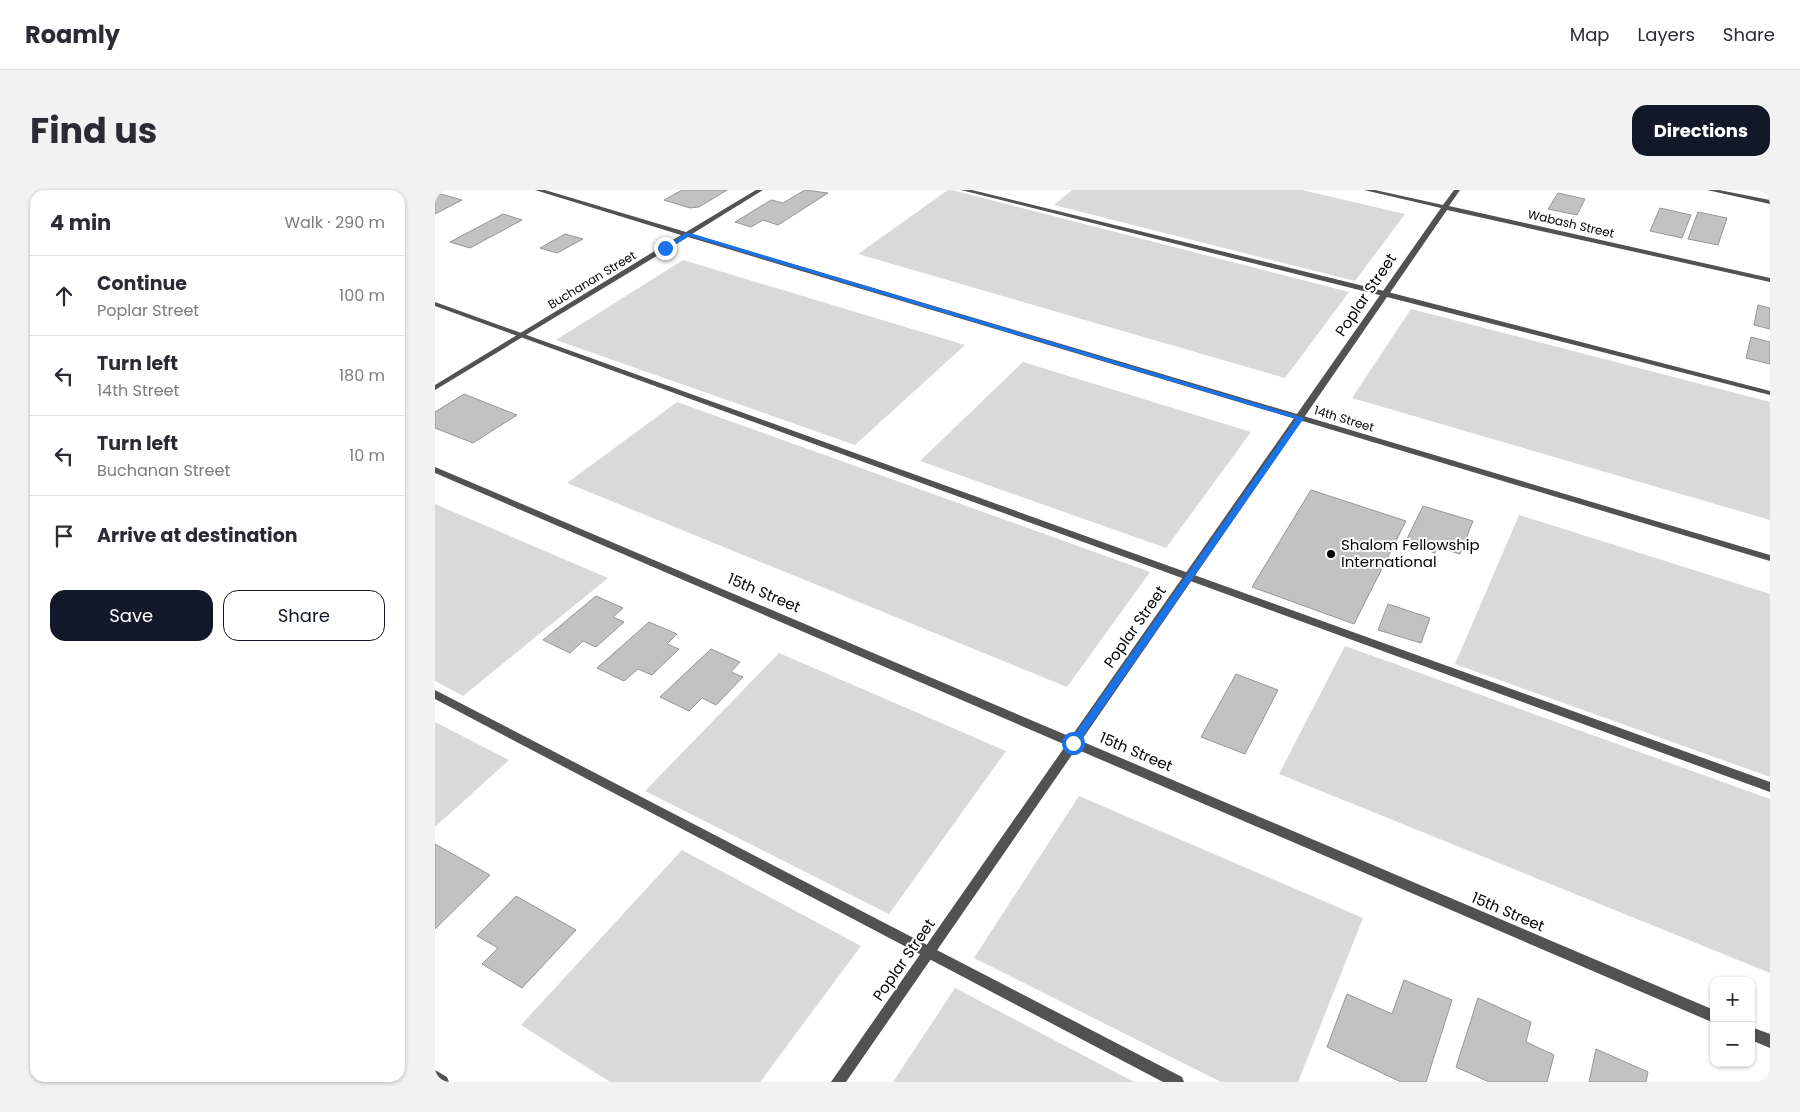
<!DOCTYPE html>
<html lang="en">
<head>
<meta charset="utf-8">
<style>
	body { margin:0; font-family:Poppins,sans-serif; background:#f2f2f3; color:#2b2b33 }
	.controls { position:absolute; right:15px; bottom:15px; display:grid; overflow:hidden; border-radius:10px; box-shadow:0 1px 4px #0004 }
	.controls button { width:45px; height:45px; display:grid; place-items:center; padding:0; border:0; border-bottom:1px solid #e1e1e2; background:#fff; color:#2b2b33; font:25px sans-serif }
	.stop { position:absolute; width:15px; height:15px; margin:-11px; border:4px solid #1a73e8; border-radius:50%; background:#fff }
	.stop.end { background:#1a73e8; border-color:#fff; box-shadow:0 1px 5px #0008 }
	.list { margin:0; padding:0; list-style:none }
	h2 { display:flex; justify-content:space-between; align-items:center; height:65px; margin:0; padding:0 20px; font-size:21px }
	h2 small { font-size:16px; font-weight:400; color:#7c7c81 }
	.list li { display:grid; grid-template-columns:32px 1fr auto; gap:15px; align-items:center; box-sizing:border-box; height:80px; padding:0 20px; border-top:1px solid #e1e1e2 }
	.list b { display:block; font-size:19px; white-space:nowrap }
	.list p { margin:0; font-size:16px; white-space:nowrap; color:#7c7c81 }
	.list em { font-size:16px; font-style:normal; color:#7c7c81 }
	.actions { display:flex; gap:10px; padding:15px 20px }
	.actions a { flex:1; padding:11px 0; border:1px solid #111827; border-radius:15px; text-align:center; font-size:18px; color:#111827 }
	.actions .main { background:#111827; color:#fff }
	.icon { flex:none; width:28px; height:28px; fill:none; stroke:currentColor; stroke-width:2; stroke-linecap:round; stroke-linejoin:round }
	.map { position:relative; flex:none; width:1335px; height:892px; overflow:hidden; border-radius:15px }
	header { display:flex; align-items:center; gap:30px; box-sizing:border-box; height:70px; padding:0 25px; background:#fff; border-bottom:1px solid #e1e1e2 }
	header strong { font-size:24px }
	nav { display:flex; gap:28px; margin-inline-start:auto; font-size:18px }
	.intro { display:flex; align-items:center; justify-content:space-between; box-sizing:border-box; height:120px; padding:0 30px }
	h1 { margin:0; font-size:35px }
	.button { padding:12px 22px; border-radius:15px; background:#111827; color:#fff; font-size:18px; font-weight:700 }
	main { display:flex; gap:30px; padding:0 30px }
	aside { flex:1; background:#fff; border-radius:15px; box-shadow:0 1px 4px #0004 }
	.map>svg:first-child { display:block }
	.green { fill:#d9d9d9 }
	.building { fill:#c2c2c2; stroke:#969696 }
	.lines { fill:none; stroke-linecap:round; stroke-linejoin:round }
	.service { fill:#525252; fill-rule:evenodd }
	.minor { fill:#525252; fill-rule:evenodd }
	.tertiary { fill:#525252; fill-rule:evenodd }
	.route { fill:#1a73e8 }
	.poi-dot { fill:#000; stroke:#fff; stroke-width:2 }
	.labels { text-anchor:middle; stroke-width:4; stroke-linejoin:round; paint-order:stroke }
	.far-street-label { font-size:12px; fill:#000; stroke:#fff }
	.street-label { font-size:15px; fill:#000; stroke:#fff }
	.poi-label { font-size:15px; fill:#000; stroke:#fff; text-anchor:start }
</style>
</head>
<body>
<header>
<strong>Roamly</strong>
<nav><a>Map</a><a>Layers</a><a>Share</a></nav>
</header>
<div class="intro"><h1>Find us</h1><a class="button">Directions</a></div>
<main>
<aside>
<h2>4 min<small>Walk · 290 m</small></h2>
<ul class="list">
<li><svg class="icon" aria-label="ahead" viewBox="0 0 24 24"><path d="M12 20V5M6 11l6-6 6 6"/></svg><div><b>Continue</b><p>Poplar Street</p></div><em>100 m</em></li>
<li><svg class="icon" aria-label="left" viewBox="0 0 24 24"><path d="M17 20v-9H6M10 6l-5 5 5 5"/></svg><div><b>Turn left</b><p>14th Street</p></div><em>180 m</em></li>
<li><svg class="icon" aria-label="left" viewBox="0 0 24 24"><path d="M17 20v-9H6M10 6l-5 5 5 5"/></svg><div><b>Turn left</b><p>Buchanan Street</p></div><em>10 m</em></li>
<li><svg class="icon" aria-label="arrive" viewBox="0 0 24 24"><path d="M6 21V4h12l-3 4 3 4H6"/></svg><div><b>Arrive at destination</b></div></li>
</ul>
<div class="actions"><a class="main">Save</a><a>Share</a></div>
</aside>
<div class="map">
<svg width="1335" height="892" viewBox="0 0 1335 892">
	<rect width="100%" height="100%" fill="#fff"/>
	<!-- green -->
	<path class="green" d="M 513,0 L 517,0 L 914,102 L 850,188 L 423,64 Z
		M 637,0 L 867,0 L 970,24 L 920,91 L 619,15 Z
		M 248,70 L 530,155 L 420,255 L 121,150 Z
		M 976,119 L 1335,212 L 1335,330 L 917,208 Z
		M 588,172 L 816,242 L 731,358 L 485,271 Z
		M 242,212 L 715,382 L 632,497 L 132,293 Z
		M 0,314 L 173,388 L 28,506 L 0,491 Z
		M 1084,325 L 1335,404 L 1335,587 L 1020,474 Z
		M 910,456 L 1335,609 L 1335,783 L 844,584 Z
		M 344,463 L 571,561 L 454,724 L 210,601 Z
		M 0,532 L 74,570 L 0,637 Z
		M 644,606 L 928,728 L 863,892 L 786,892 L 539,768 Z
		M 247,660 L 426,756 L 325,892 L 175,892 L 86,835 Z
		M 520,798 L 699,892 L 458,892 Z"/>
	<!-- building -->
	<path class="building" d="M 247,0 L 292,0 L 264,17 L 255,18 L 229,10 Z
		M 370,0 L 393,3 L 343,35 L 328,30 L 316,37 L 300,32 L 336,10 L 348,13 Z
		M 1123,3 L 1150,9 L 1142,25 L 1113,19 Z
		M 6,4 L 27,10 L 0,24 L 0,7 Z
		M 1225,18 L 1256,25 L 1247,48 L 1215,41 Z
		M 1263,22 L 1292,28 L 1283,55 L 1253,49 Z
		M 68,24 L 87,30 L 35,58 L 15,52 Z
		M 130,44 L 148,49 L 122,63 L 105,58 Z
		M 1323,115 L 1335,118 L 1335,139 L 1319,135 Z
		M 1316,147 L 1335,152 L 1335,174 L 1311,168 Z
		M 29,204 L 82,225 L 38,253 L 0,238 L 0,222 Z
		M 876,300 L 971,331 L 919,434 L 817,397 Z
		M 988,316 L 1038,331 L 1025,364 L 1002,357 L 1000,363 L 970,353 Z
		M 161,406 L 188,418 L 178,427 L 189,432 L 161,457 L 148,451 L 135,463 L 108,450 Z
		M 953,414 L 995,428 L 986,453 L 943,440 Z
		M 214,432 L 242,444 L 232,454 L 244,459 L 217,485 L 203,479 L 189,491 L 162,478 Z
		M 276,459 L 305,472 L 296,482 L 308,487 L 281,515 L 267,508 L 254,521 L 225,507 Z
		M 801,484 L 843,500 L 810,564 L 766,547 Z
		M 0,654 L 55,685 L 0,739 Z
		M 81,706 L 141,740 L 87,798 L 47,774 L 63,758 L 42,746 Z
		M 969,790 L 1017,810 L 991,892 L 966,892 L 892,857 L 912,804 L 957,824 Z
		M 1043,808 L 1096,832 L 1091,852 L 1119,865 L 1112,892 L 1054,892 L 1021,877 Z
		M 1161,859 L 1213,882 L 1211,892 L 1154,892 Z"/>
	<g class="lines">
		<!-- service -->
		<path class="service" d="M 526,0 L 537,0 L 953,102 L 1335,201 L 1335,205 L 948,106 Z
			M 1272,0 L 1284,0 L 1335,10 L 1335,14 Z
			M 0,112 L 1335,592 L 1335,602 L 0,116 Z
			M 0,500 L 747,887 L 749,892 L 728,892 L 0,509 Z"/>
		<!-- minor -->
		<path class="minor" d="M 929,0 L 940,0 L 1008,15 L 1019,0 L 1025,0 L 1014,16 L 1335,88 L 1335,92 L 1012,20 L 646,551 L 1279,820 L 1279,833 L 641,559 L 411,892 L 396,892 L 631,555 L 0,283 L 0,277 L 636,547 L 1006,18 Z
			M 1316,837 L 1335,844 L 1335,858 L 1316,850 Z
			M 0,880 L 12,887 L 14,892 L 0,892 Z"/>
		<!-- tertiary -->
		<path class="tertiary" d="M 100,0 L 110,0 L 251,42 L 321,0 L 328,0 L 257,44 L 1335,365 L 1335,371 L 253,47 L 0,200 L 0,195 L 246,45 Z"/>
	</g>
	<!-- route -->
	<path class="route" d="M 251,43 L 255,43 L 869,228 L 641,556 L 635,556 L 635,551 L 861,229 L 254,46 L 232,60 L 228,58 Z"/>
	<!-- markers -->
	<circle class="poi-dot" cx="896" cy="364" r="5"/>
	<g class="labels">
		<!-- far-street labels -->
		<g class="far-street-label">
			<text transform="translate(1136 34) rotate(13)" y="4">Wabash Street</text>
			<text transform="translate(157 90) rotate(-31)" y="4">Buchanan Street</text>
			<text transform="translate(909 229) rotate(17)" y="4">14th Street</text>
		</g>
		<!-- street labels -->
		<g class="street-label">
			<text transform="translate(931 105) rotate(-56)" y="5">Poplar Street</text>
			<text transform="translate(329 403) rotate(23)" y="5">15th Street</text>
			<text transform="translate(700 437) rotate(-55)" y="5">Poplar Street</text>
			<text transform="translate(701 562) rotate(23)" y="5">15th Street</text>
			<text transform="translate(1073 722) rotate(23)" y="5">15th Street</text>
			<text transform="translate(469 770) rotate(-55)" y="5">Poplar Street</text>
		</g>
		<!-- poi labels -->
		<g class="poi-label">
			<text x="906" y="360">Shalom Fellowship<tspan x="906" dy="17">International</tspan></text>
		</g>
	</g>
</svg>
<div class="controls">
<button>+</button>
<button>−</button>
</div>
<div class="stop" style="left:638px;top:553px"></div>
<div class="stop end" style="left:230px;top:58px"></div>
</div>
</main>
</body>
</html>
